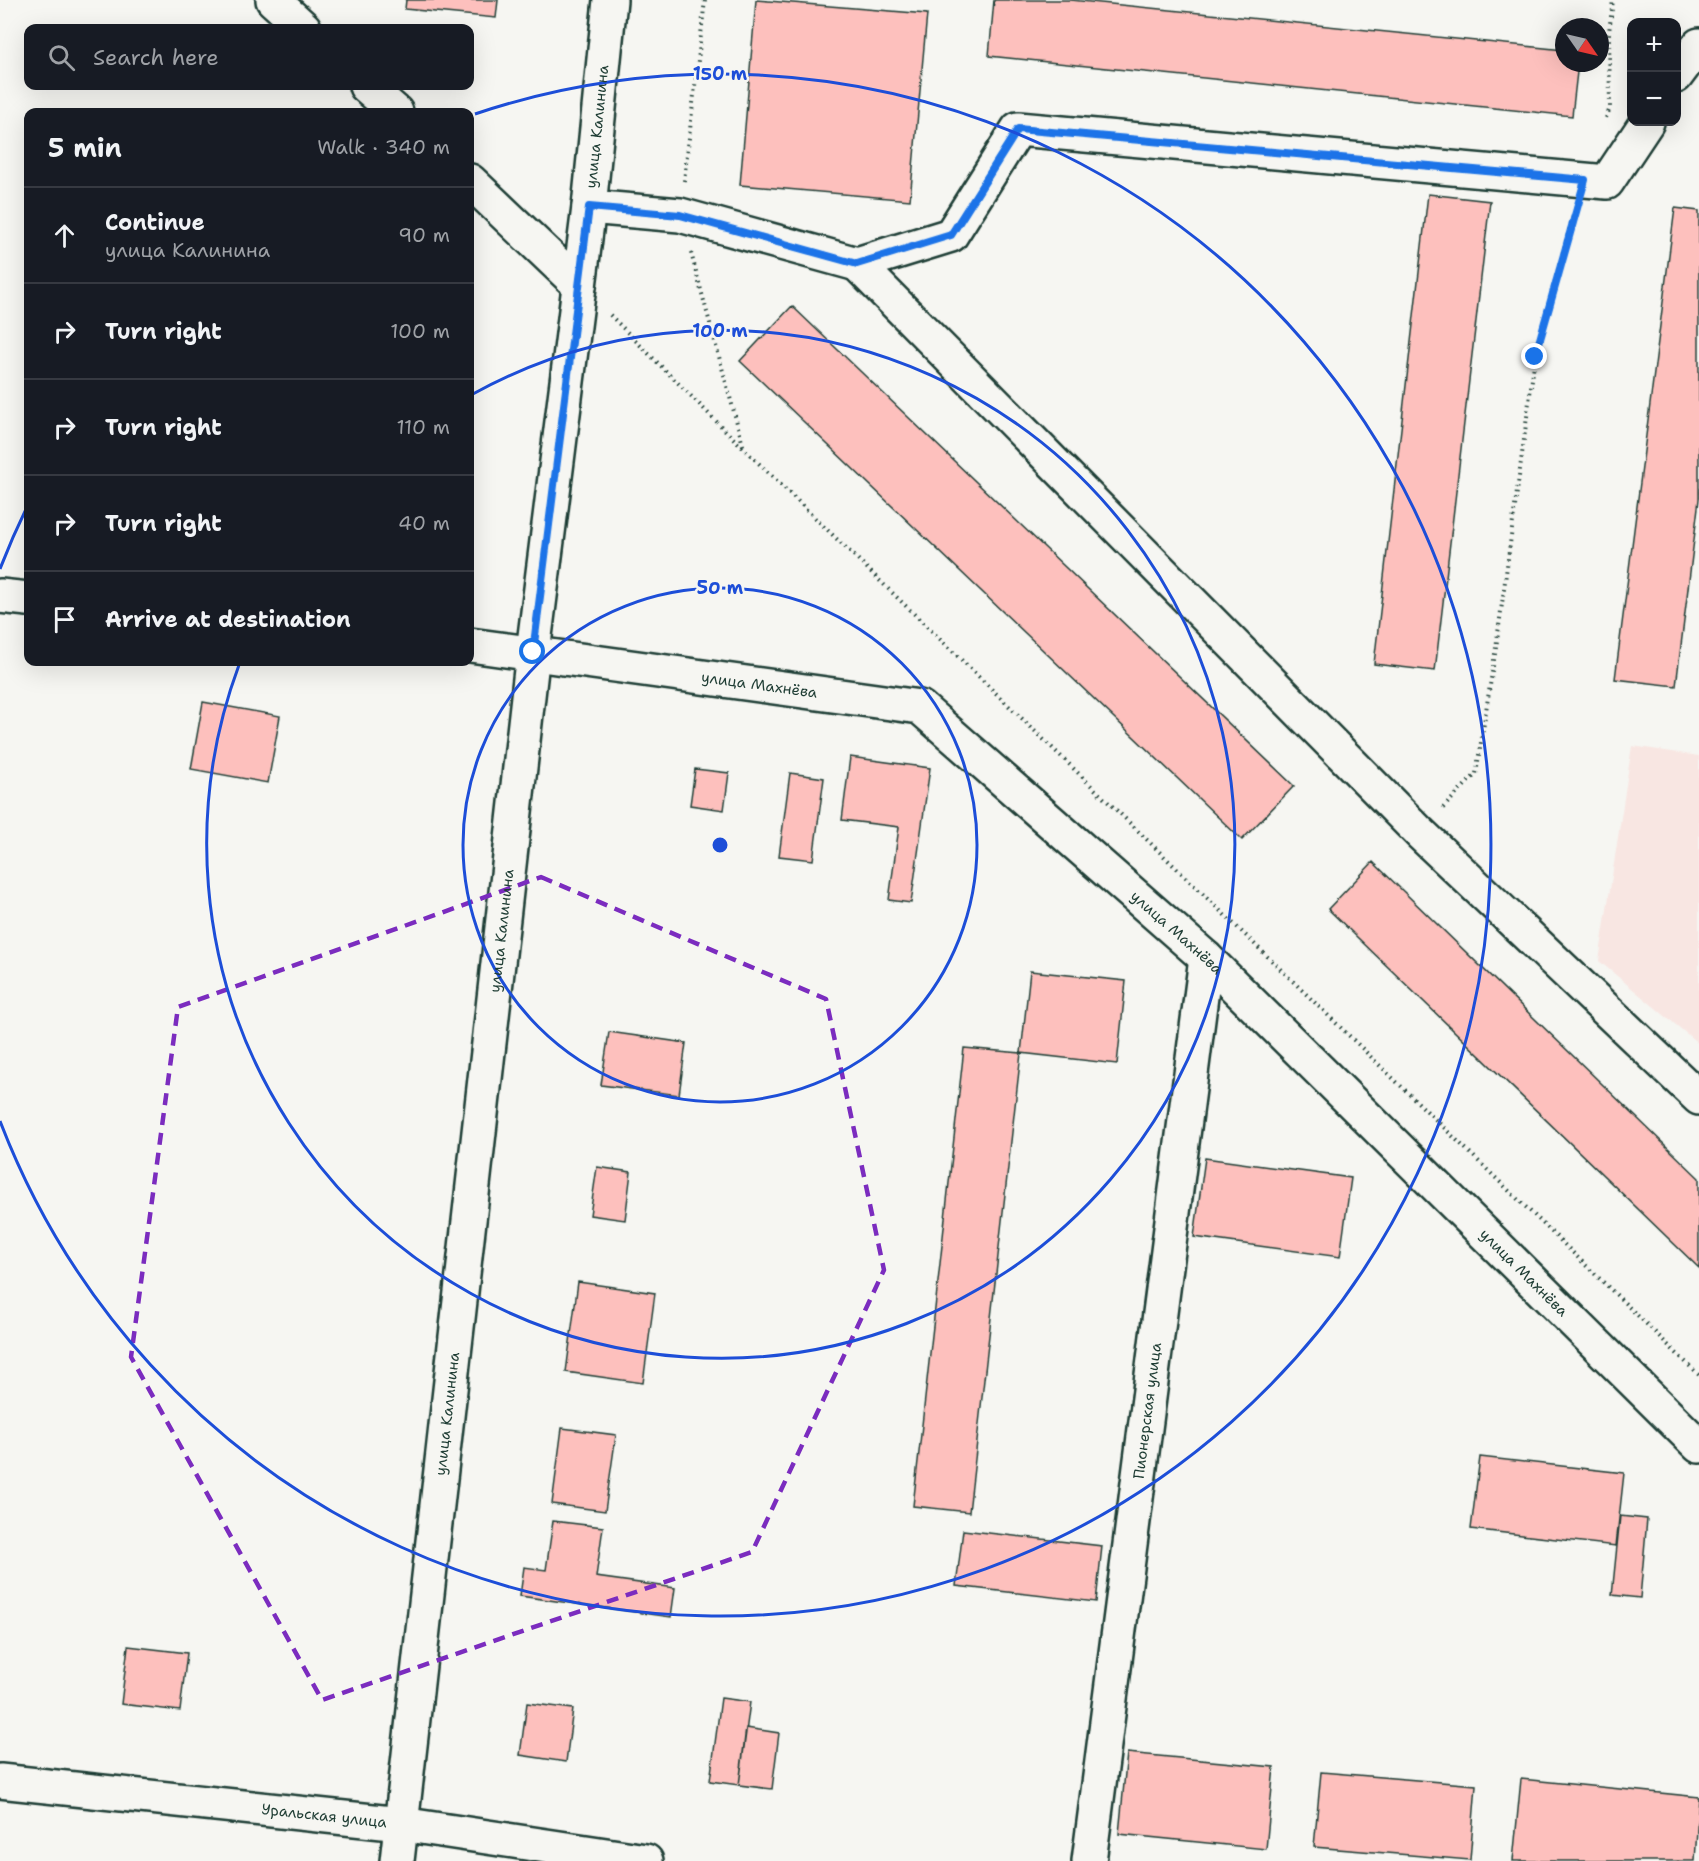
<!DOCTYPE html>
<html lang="en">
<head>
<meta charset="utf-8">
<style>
	body { margin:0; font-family:"Shantell Sans",sans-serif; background:#20242c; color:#f1f3f6 }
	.controls { position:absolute; right:18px; top:18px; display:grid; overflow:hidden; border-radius:12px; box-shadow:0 6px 24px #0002 }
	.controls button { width:54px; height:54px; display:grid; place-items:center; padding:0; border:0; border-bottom:2px solid #363941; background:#171b24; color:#f1f3f6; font:30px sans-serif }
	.compass { position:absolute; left:1555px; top:18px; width:54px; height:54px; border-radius:50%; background:#171b24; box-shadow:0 6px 24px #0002; rotate:124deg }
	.stop { position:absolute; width:18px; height:18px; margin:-14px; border:4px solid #1a73e8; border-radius:50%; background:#fff }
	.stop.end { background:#1a73e8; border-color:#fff; box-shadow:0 2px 6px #0008 }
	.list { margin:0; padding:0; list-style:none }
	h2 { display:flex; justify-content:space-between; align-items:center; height:78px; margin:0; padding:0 24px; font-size:26px }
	h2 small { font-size:20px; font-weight:400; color:#9ea1a6 }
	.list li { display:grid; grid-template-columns:39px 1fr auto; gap:18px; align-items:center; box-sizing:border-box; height:96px; padding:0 24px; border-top:2px solid #363941 }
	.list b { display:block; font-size:22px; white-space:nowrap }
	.list p { margin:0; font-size:20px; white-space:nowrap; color:#9ea1a6 }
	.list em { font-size:20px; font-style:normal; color:#9ea1a6 }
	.icon { flex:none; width:33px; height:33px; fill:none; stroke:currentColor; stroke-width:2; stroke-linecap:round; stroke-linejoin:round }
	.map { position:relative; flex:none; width:1699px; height:1861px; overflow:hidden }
	.search { position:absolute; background:#171b24; box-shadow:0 6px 24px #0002; left:24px; top:24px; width:450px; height:66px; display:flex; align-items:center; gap:15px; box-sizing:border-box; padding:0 21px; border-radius:12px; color:#9ea1a6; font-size:22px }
	.panel { position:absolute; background:#171b24; box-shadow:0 6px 24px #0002; left:24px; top:108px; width:450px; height:558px; border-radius:12px }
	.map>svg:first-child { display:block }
	.built { fill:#f8e6e2 }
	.building { fill:#fdc0bd; stroke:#1f3d34; stroke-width:1.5 }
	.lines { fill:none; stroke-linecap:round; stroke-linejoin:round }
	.minor-casing { stroke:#1f3d34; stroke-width:38 }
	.path { stroke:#1f3d34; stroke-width:4; stroke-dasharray:1.5 4.5; stroke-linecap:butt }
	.minor { stroke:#f6f6f2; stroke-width:33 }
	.route { stroke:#1a73e8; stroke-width:8 }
	.marked { fill:none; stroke:#7b2cbf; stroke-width:4.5; stroke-dasharray:12 8; stroke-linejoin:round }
	.ring { fill:none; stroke:#1d4ed8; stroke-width:3 }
	.labels { text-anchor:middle; stroke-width:5; stroke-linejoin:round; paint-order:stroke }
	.street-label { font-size:15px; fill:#1f3d34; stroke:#f6f6f2 }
	.centre { fill:#1d4ed8; stroke:#f6f6f2; stroke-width:3 }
	.ring-label { font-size:18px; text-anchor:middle; font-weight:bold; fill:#1d4ed8; stroke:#f6f6f2; stroke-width:5; stroke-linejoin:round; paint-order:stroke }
</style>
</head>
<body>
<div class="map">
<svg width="1699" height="1861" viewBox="0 0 1699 1861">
	<rect width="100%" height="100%" fill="#f6f6f2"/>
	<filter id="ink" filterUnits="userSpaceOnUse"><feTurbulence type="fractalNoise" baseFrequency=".0167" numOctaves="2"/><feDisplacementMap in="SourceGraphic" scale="12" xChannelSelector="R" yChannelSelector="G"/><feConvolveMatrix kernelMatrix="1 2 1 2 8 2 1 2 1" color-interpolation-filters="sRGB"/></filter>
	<g filter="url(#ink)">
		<!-- built -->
		<path class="built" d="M 1632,746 L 1699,756 L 1699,1044 L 1599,961 Z"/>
		<!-- building -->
		<path class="building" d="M 406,0 L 498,0 L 496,18 L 405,9 Z
			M 756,0 L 927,14 L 910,200 L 740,185 Z
			M 994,0 L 1071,0 L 1564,50 L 1564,63 L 1578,63 L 1572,116 L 989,56 Z
			M 1428,194 L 1490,201 L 1435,671 L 1374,664 Z
			M 1675,208 L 1699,211 L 1699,499 L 1676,686 L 1615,679 Z
			M 792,306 L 1294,786 L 1242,840 L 740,361 Z
			M 203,702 L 280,716 L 268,783 L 191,769 Z
			M 850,757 L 930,768 L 911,903 L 889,900 L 899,827 L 842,820 Z
			M 695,769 L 729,773 L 724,810 L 690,805 Z
			M 790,773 L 824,778 L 813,860 L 779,856 Z
			M 1373,862 L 1699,1178 L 1699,1268 L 1328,909 Z
			M 1030,971 L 1126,981 L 1117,1064 L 1021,1053 Z
			M 609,1032 L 686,1043 L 679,1095 L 601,1085 Z
			M 964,1048 L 1021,1053 L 969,1512 L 913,1506 Z
			M 1205,1158 L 1351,1178 L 1340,1257 L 1194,1237 Z
			M 597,1167 L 631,1172 L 625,1220 L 590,1215 Z
			M 578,1282 L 655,1293 L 643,1383 L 566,1372 Z
			M 562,1428 L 616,1435 L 605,1511 L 552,1504 Z
			M 1480,1457 L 1624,1473 L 1616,1546 L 1471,1529 Z
			M 1620,1516 L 1647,1519 L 1640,1598 L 1612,1595 Z
			M 553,1521 L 603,1527 L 596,1577 L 675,1588 L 671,1617 L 520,1596 L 524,1567 L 546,1570 Z
			M 963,1530 L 1102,1546 L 1096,1602 L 956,1586 Z
			M 128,1646 L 187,1653 L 180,1711 L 121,1704 Z
			M 721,1698 L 750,1702 L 739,1785 L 710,1781 Z
			M 527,1703 L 573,1709 L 566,1762 L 520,1755 Z
			M 746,1728 L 779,1733 L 772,1789 L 739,1785 Z
			M 1127,1753 L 1274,1767 L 1266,1849 L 1119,1834 Z
			M 1321,1772 L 1476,1785 L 1470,1860 L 1314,1847 Z
			M 1521,1779 L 1699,1797 L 1695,1861 L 1513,1861 Z"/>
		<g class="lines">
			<!-- minor casing -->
			<g class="minor-casing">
				<g id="minor">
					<path d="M 273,0 L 304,28"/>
					<path d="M 1676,76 L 1699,45"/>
					<path d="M 366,86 L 396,112"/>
					<path d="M 470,181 L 579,285"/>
					<path d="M 589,207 L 680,215 L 857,264 L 951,235 L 1018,129 L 1607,182 L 1647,122"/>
					<path d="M 857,264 L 1420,833 L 1699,1098"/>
					<path d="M 0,596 L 28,599"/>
					<path id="s1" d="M 470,645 L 920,707 L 1206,958 L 1699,1446"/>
					<path id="s2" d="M 0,1781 L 401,1824 L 646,1861"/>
					<path id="s3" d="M 397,1861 L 533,652 L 589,207 L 610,0"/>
					<path id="s4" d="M 1089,1861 L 1206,958"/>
				</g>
			</g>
			<!-- path -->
			<path class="path" d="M 1606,118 L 1610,108 L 1609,32 L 1613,0
				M 684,181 L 705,0
				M 691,253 L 744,449
				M 610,315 L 744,449 L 1699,1375
				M 1443,808 L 1476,774 L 1497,641 L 1535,357 L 1574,214"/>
			<!-- minor -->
			<use href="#minor" class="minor"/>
		</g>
	</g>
	<g class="lines" filter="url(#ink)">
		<!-- route -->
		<path class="route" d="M 533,652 L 589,207 L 680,215 L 857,264 L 951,235 L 1018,129 L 1585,180 L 1535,357"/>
	</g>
	<!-- marked area -->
	<path class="marked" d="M 541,877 L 826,999 L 884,1270 L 752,1552 L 322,1700 L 131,1357 L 178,1007 Z"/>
	<!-- distance rings -->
	<g class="ring">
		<circle cx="720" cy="845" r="257"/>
		<path d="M471 395A514 514 0 1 1 239 665"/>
		<path d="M0 569A771 771 0 0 1 27 507M475 114A771 771 0 1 1 0 1121"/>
	</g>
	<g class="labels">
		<!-- street labels -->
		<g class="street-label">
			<text dy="5" stroke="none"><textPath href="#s3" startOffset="1746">улица Калинина</textPath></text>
			<text dy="5" stroke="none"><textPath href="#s1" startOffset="292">улица Махнёва</textPath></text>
			<text dy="5" stroke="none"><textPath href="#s3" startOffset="936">улица Калинина</textPath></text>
			<text dy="5" stroke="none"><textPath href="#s1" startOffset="796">улица Махнёва</textPath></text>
			<text dy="5" stroke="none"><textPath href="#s1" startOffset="1282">улица Махнёва</textPath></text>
			<text dy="5" stroke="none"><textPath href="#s4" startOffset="454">Пионерская улица</textPath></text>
			<text dy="5" stroke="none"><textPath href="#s3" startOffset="450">улица Калинина</textPath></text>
			<text dy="5" stroke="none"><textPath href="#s2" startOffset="326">Уральская улица</textPath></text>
		</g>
	</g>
	<circle cx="720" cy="845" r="9" class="centre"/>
	<g class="ring-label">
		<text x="720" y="80">150 m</text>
		<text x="720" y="337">100 m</text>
		<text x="720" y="594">50 m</text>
	</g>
</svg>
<div class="controls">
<button>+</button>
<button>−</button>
</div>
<svg class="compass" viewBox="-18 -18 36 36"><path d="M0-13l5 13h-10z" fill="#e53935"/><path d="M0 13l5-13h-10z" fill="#9ea1a6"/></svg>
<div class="stop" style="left:533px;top:652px"></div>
<div class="stop end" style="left:1535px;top:357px"></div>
<div class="search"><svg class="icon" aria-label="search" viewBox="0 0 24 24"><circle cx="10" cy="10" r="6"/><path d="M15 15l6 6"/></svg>Search here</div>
<section class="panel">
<h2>5 min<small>Walk · 340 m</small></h2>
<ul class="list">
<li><svg class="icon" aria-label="ahead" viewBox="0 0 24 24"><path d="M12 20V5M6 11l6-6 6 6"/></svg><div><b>Continue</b><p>улица Калинина</p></div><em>90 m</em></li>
<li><svg class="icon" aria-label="right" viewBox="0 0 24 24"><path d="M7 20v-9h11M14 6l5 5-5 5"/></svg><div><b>Turn right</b></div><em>100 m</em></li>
<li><svg class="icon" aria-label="right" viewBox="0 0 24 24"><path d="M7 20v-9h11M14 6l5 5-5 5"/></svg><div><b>Turn right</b></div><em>110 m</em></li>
<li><svg class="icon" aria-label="right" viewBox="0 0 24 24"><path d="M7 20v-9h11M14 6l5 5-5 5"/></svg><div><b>Turn right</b></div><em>40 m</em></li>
<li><svg class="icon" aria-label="arrive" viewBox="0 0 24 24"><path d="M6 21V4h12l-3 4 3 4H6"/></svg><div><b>Arrive at destination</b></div></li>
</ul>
</section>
</div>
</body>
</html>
